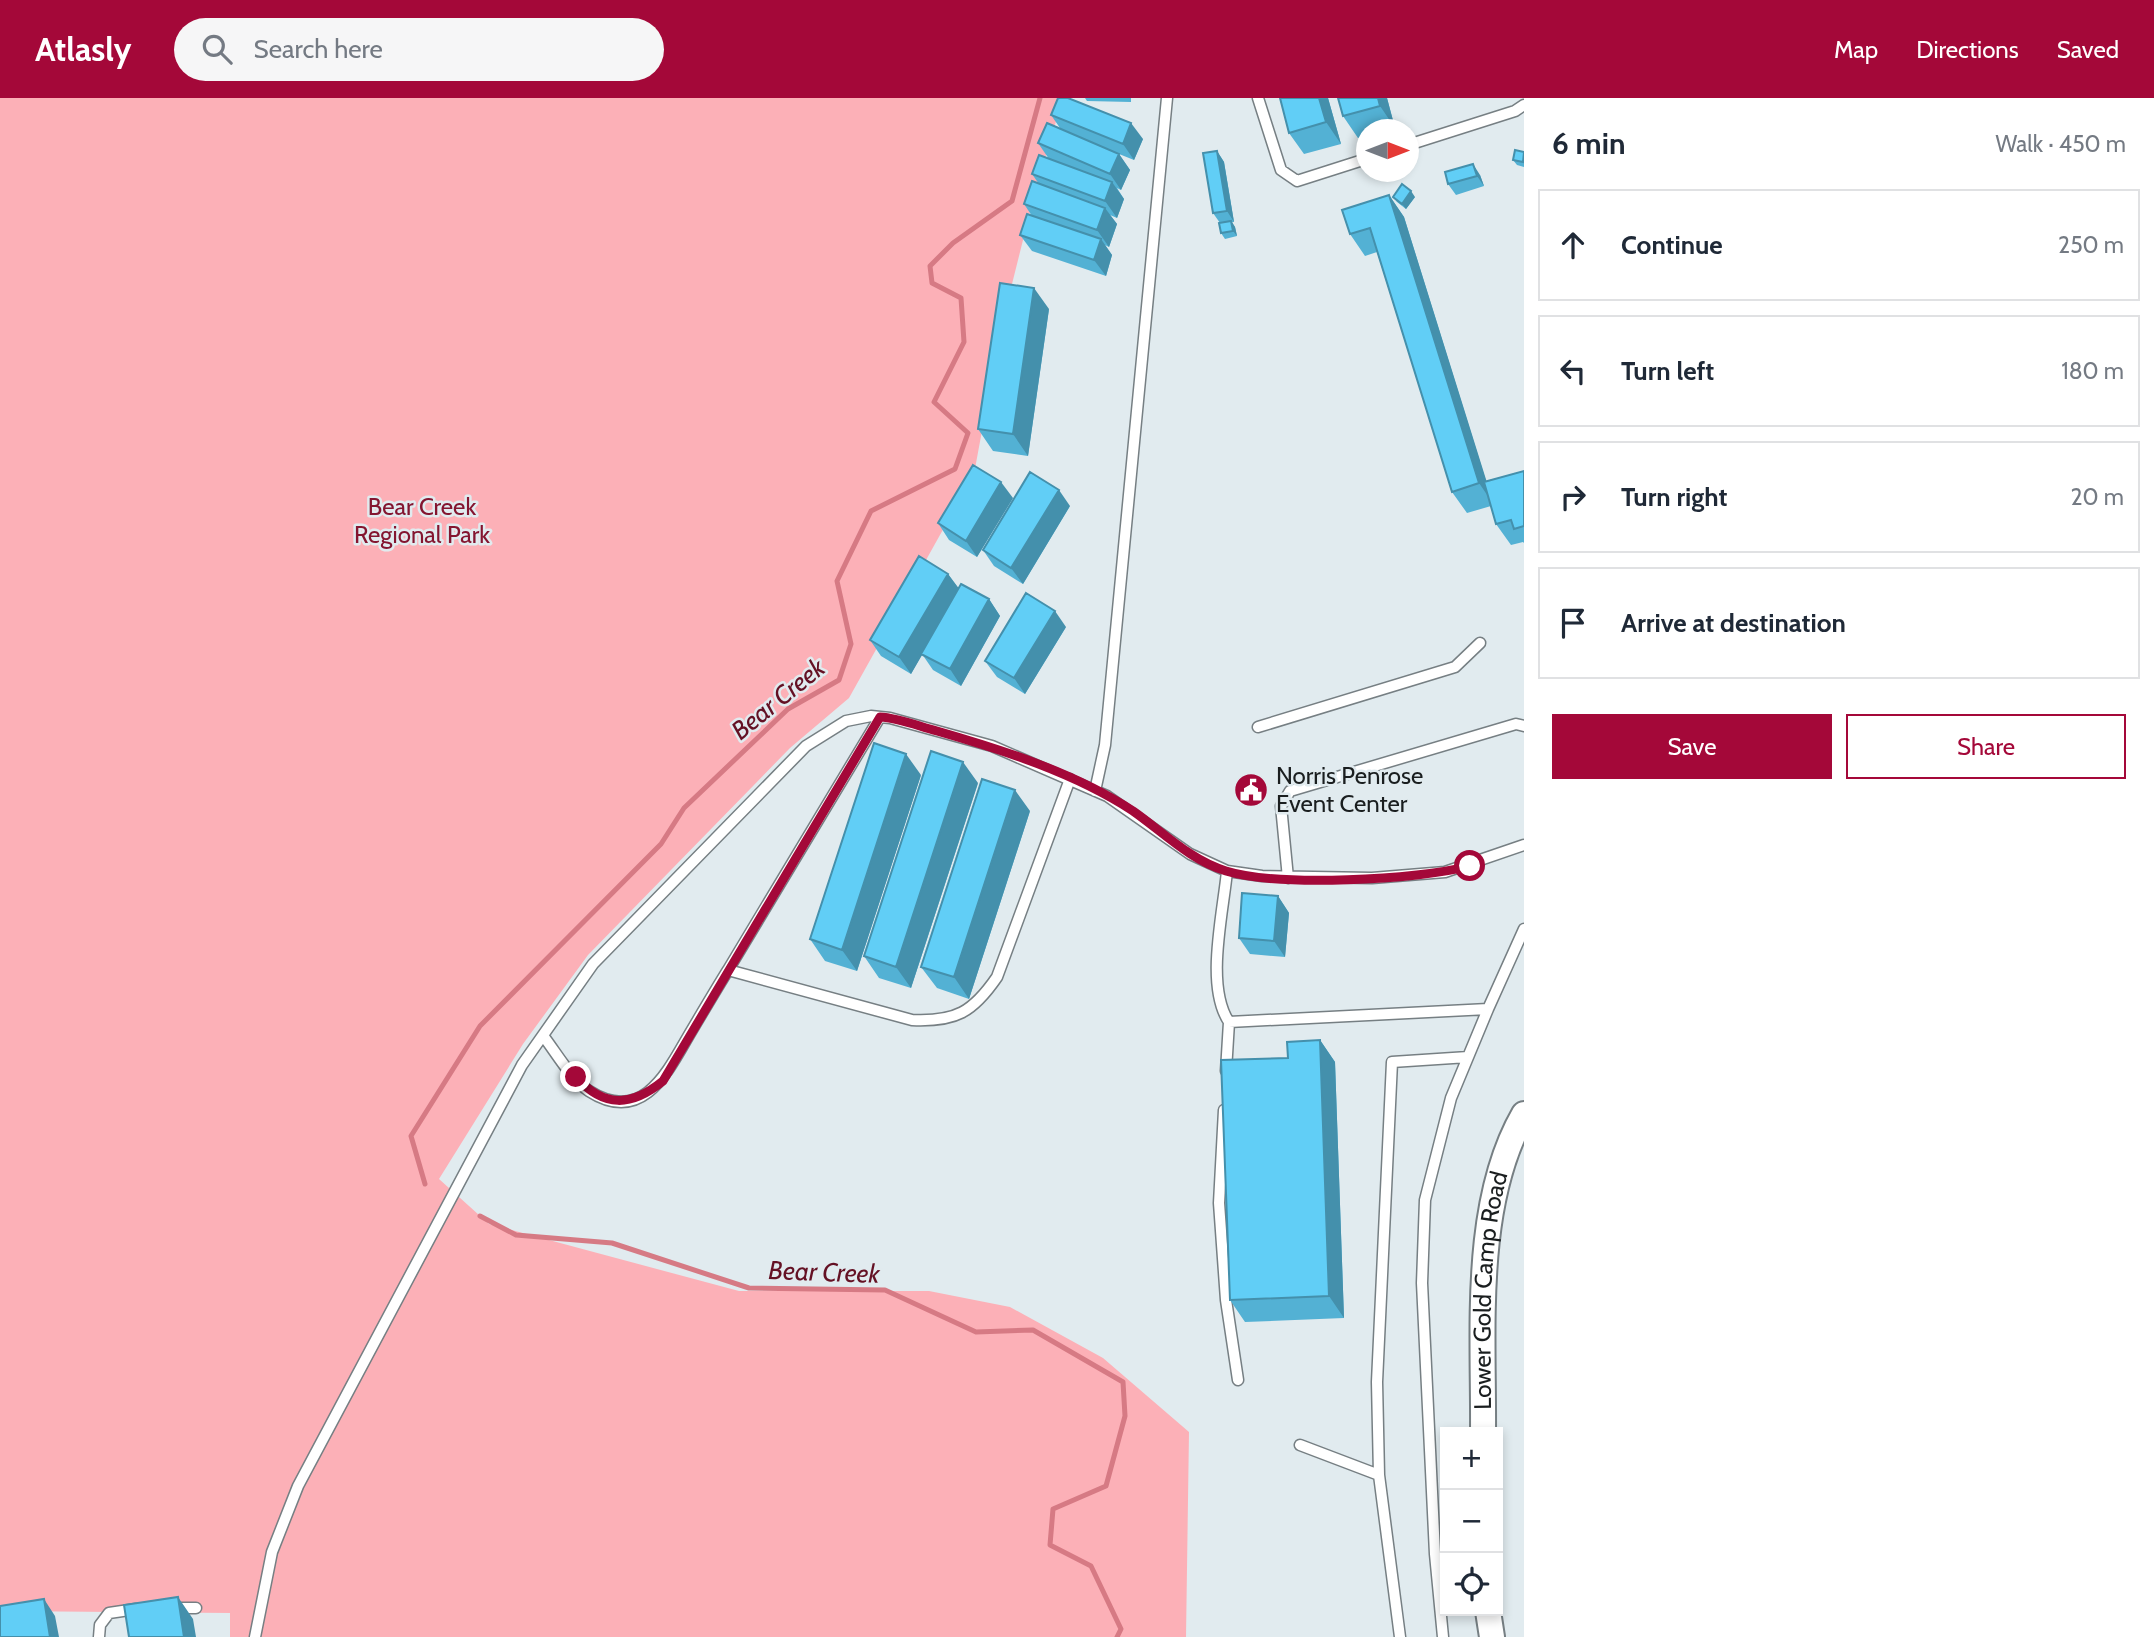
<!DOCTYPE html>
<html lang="en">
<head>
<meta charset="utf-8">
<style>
	body { margin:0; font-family:Cabin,sans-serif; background:#f6f6f7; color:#1f2937 }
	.controls { position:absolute; right:21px; bottom:21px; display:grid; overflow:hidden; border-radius:0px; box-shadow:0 4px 10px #0003 }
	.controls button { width:63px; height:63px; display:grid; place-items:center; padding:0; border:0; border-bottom:2px solid #e0e1e3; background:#fff; color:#1f2937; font:35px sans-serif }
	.compass { position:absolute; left:1356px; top:21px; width:63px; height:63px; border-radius:50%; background:#fff; box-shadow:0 4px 10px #0003; rotate:90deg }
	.stop { position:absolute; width:21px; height:21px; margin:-16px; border:5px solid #a40839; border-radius:50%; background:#fff }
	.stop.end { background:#a40839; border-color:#fff; box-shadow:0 2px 7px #0008 }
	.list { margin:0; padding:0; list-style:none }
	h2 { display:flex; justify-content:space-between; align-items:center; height:91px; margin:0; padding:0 28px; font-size:30px }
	h2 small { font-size:23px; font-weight:400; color:#747a83 }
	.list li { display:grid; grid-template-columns:46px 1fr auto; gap:21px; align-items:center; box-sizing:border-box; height:112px; margin:0 14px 14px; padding:0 14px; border:2px solid #e0e1e3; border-radius:0px }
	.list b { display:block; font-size:26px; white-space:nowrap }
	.list em { font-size:23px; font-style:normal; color:#747a83 }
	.actions { display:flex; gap:14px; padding:21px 28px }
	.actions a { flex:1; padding:16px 0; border:2px solid #a40839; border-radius:0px; text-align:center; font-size:24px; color:#a40839 }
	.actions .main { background:#a40839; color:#fff }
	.icon { flex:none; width:38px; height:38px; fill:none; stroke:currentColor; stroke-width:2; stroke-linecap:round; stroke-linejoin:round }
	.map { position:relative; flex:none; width:1524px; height:1539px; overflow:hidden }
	header { display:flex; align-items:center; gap:42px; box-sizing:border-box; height:98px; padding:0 35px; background:#a40839; color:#fff }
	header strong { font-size:33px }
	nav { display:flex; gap:38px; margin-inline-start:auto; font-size:24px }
	.search { width:490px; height:63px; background:#f6f6f7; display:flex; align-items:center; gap:18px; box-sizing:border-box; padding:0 24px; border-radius:38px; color:#747a83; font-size:26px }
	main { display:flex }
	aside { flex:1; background:#fff }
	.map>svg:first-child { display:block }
	.green { fill:#fcb0b7 }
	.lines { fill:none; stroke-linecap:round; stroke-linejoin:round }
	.stream { stroke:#d67a84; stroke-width:5 }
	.service-casing { stroke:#767f83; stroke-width:13 }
	.tertiary-casing { stroke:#767f83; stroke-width:28 }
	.service { stroke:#fff; stroke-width:10 }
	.tertiary { stroke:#fff; stroke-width:24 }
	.wall { fill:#53b1d4 }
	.shaded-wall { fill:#4490ac }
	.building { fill:#61cef6; stroke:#4490ac; stroke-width:2 }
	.route { stroke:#a40839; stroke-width:9 }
	.labels { text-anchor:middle; stroke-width:5; stroke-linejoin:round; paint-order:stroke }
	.park-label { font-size:24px; fill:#841530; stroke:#e1ebef }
	.poi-label { font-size:24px; fill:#1a1e1f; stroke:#e1ebef; text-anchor:start }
	.street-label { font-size:24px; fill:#1a1e1f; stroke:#e1ebef }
	.water-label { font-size:26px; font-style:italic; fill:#641124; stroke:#e1ebef }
</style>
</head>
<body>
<header>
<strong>Atlasly</strong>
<div class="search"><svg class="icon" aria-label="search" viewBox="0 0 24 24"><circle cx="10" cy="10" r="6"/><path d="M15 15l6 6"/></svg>Search here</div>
<nav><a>Map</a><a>Directions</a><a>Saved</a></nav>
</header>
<main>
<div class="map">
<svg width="1524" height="1539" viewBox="0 0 1524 1539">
	<rect width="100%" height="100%" fill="#e1ebef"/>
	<!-- green -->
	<path class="green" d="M 0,0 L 1063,0 L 1035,94 L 1001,230 L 974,376 L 849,600 L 790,650 L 588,857 L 523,946 L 439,1081 L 489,1126 L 739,1193 L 929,1193 L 1010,1209 L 1103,1260 L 1189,1334 L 1186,1539 L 230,1539 L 230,1515 L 0,1513 Z"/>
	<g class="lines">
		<!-- stream -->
		<path class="stream" d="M 425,1086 L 411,1038 L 480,928 L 661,746 L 684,710 L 788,611 L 839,582 L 851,546 L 837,483 L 871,413 L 955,371 L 968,335 L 934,304 L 964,244 L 961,200 L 932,185 L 930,168 L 953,145 L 1012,103 L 1040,0
			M 480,1118 L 516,1137 L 612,1145 L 749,1190 L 885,1192 L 976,1234 L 1033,1232 L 1123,1284 L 1125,1318 L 1106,1388 L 1053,1411 L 1050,1447 L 1091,1468 L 1121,1531 L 1117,1539"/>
		<!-- service casing -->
		<g class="service-casing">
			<path id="service" d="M 1258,0 L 1281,72 L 1297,83 L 1366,61
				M 1408,47 L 1515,13 L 1524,7
				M 880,619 L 728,872 L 912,922 C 956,924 973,914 997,879 L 1070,681
				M 1258,629 L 1455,569 L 1480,545
				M 1095,693 L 1105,647 L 1167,0
				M 1227,773 C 1223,816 1205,888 1229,924 L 1488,911 L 1524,831
				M 1288,780 L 1281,708 L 1290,693 L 1516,626 L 1524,628
				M 544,939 C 557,956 571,981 589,993 C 642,1027 667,975 689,937 C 702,915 715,893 728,872
				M 1226,973 L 1229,924
				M 1224,1012 L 1219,1105 L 1226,1202 L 1238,1282
				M 1300,1347 L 1379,1377
				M 172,1510 L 196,1510
				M 99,1539 L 100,1527 L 109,1515 L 136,1511
				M 255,1539 L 272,1454 L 298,1388 L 522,967 L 593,866 L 806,648 L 846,623 L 871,618 L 890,620 L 992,648 L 1107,698 L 1190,756 L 1227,773 L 1262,778 L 1372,780 L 1445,774 L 1524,747
				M 1400,1539 L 1379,1377 L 1377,1284 L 1392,964 L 1468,959
				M 1443,1539 L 1435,1456 L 1422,1185 L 1425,1102 L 1451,1000 L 1488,911"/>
		</g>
		<!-- tertiary casing -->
		<g class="tertiary-casing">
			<g id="tertiary">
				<path id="s1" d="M 1483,1334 C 1484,1234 1472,1106 1524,1016"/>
				<path d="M 1488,1513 L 1492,1539"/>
			</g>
		</g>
		<!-- service -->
		<use href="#service" class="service"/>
		<!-- tertiary -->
		<use href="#tertiary" class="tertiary"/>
	</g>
	<!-- wall -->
	<path class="wall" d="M 1085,0 L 1131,0 L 1131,4 L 1087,3 Z
		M 1280,0 L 1328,0 L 1341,46 L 1304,56 L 1289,35 Z
		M 1387,0 L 1395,30 L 1388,32 L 1367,32 L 1367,38 L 1358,40 L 1343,18 Z
		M 1051,17 L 1143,41 L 1134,62 L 1119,56 L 1130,72 L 1121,92 L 1117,90 L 1124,101 L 1117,120 L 1110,117 L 1117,126 L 1109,149 L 1105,147 L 1112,157 L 1106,178 L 1032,153 L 1020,137 L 1032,118 L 1024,106 L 1039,86 L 1032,76 L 1049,61 L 1038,45 L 1060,30 Z
		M 1217,53 L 1224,64 L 1234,124 L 1232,124 L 1235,129 L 1237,138 L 1225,141 L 1221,135 L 1220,125 L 1213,115 Z
		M 1524,54 L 1524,69 L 1517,67 L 1513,62 Z
		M 1480,77 L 1484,88 L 1456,97 L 1448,86 Z
		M 1389,97 L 1404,119 L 1486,383 L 1524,373 L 1524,445 L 1523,444 L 1511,447 L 1496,426 L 1491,408 L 1467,415 L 1452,394 L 1377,154 L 1365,158 L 1350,136 Z
		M 1393,99 L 1415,99 L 1406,111 L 1397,104 Z
		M 1049,211 L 1028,358 L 993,353 L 978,331 Z
		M 1013,400 L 977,459 L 949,442 L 938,425 Z
		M 1070,408 L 1023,486 L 994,468 L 983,452 Z
		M 948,476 L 958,490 L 989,501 L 1000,518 L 961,588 L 933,572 L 922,556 L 911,576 L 881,558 L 870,542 Z
		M 1066,529 L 1025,596 L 997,579 L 985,563 Z
		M 921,677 L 857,873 L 825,863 L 810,841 Z
		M 978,685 L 911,890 L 879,880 L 864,858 Z
		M 1030,713 L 969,901 L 937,890 L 921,869 Z
		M 1278,798 L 1289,815 L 1285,859 L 1250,856 L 1239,840 Z
		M 1320,942 L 1335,964 L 1344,1220 L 1245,1224 L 1230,1202 Z"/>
	<!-- shaded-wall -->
	<path class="shaded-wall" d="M 1319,0 L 1328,0 L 1341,46 L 1326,24 Z
		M 1378,0 L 1387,0 L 1395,30 L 1380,8 Z
		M 1131,25 L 1143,41 L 1134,62 L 1123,46 Z
		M 1217,53 L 1224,64 L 1234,124 L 1227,113 Z
		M 1119,56 L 1130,72 L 1121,92 L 1110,76 Z
		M 1473,66 L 1480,77 L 1484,88 L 1477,78 Z
		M 1112,84 L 1124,101 L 1117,120 L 1105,103 Z
		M 1411,93 L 1415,99 L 1406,111 L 1402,106 Z
		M 1389,97 L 1404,119 L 1494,407 L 1479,385 Z
		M 1105,110 L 1117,126 L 1109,149 L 1097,132 Z
		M 1231,123 L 1235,129 L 1237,138 L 1233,133 Z
		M 1101,141 L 1112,157 L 1106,178 L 1094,162 Z
		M 1034,190 L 1049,211 L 1028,358 L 1013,336 Z
		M 1001,384 L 1013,400 L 977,459 L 966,443 Z
		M 1059,392 L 1070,408 L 1023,486 L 1011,470 Z
		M 948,476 L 960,492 L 911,576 L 899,559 Z
		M 989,501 L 1000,518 L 961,588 L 950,571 Z
		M 1055,513 L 1066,529 L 1025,596 L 1014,580 Z
		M 906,656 L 921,677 L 857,873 L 842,852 Z
		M 963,664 L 978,685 L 911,890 L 896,869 Z
		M 1015,692 L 1030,713 L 969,901 L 954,879 Z
		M 1278,798 L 1289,815 L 1285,859 L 1274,843 Z
		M 1320,942 L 1335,964 L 1344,1220 L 1329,1198 Z
		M 178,1499 L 193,1521 L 196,1539 L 184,1539 Z
		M 44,1501 L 55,1518 L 59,1539 L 50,1539 Z"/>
	<!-- building -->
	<path class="building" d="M 1058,0 L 1068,0 L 1131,25 L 1123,46 L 1051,17 Z
		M 1280,0 L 1319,0 L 1326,24 L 1289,35 Z
		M 1338,0 L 1378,0 L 1380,8 L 1343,18 Z
		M 1047,25 L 1119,56 L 1110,76 L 1038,45 Z
		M 1515,52 L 1524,54 L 1523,64 L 1513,62 Z
		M 1217,53 L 1227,113 L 1213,115 L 1203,55 Z
		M 1039,57 L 1112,84 L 1105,103 L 1032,76 Z
		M 1473,66 L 1477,78 L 1448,86 L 1445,74 Z
		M 1032,83 L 1105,110 L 1097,132 L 1024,106 Z
		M 1402,86 L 1411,93 L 1402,106 L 1393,99 Z
		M 1389,97 L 1479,385 L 1452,394 L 1370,130 L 1350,136 L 1342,112 Z
		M 1027,116 L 1101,141 L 1094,162 L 1020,137 Z
		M 1231,123 L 1233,133 L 1221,135 L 1219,125 Z
		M 1000,185 L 1034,190 L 1013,336 L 978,331 Z
		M 973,367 L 1001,384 L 966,443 L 938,425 Z
		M 1524,373 L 1524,428 L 1514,431 L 1511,422 L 1496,426 L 1484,384 Z
		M 1030,374 L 1059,392 L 1011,470 L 983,452 Z
		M 919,458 L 948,476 L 899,559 L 870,542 Z
		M 961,486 L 989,501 L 950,571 L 921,556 Z
		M 1026,495 L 1055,513 L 1014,580 L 985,563 Z
		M 874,645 L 906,656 L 842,852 L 810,841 Z
		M 931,653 L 963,664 L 896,869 L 864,858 Z
		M 982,681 L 1015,692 L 954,879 L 921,869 Z
		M 1242,795 L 1278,798 L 1274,843 L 1239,840 Z
		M 1320,942 L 1329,1198 L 1230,1202 L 1221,962 L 1288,960 L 1287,944 Z
		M 178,1499 L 184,1539 L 129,1539 L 124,1507 Z
		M 44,1501 L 50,1539 L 0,1539 L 0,1508 Z"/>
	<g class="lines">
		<!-- route -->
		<path class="route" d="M 576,979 C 604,1010 631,1009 663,983 L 880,619 C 899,620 918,628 937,633 C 1003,652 1075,675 1133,713 C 1163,734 1190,762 1226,773 C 1278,789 1417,782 1470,768"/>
	</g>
	<!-- icons -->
	<defs>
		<g id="civic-disc" transform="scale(1.75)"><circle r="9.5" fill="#a40839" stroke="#e1ebef"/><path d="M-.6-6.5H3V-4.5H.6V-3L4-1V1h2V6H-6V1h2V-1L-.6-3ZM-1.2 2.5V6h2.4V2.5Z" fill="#fff"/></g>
	</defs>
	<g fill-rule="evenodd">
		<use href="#civic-disc" x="1251" y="692"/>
	</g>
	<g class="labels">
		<!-- park labels -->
		<g class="park-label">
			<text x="422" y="417">Bear Creek<tspan x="422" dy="28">Regional Park</tspan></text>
		</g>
		<!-- poi labels -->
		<g class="poi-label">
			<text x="1276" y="686">Norris Penrose<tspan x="1276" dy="28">Event Center</tspan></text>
		</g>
		<!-- street labels -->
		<g class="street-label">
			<text dy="8" stroke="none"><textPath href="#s1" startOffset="142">Lower Gold Camp Road</textPath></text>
		</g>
		<!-- water labels -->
		<g class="water-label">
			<text transform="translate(778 601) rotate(-39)" y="9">Bear Creek</text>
			<text transform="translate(824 1174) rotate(2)" y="9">Bear Creek</text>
		</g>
	</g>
</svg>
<div class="controls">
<button>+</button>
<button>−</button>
<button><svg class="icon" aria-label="locate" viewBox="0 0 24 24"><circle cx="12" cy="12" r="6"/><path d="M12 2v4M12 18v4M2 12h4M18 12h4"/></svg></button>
</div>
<svg class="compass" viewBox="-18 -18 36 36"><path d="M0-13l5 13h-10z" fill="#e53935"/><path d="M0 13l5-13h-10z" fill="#747a83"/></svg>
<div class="stop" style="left:1470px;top:768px"></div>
<div class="stop end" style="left:576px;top:979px"></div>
</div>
<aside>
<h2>6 min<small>Walk · 450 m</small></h2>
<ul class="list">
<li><svg class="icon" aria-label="ahead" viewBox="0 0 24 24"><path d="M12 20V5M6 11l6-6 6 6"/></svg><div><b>Continue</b></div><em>250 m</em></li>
<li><svg class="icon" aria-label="left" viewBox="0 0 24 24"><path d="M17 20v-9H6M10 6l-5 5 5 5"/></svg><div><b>Turn left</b></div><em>180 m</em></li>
<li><svg class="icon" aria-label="right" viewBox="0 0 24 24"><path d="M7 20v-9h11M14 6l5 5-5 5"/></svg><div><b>Turn right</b></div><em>20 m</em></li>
<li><svg class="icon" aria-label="arrive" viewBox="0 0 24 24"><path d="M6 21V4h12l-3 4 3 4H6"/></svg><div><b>Arrive at destination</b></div></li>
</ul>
<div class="actions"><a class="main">Save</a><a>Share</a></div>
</aside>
</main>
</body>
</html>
